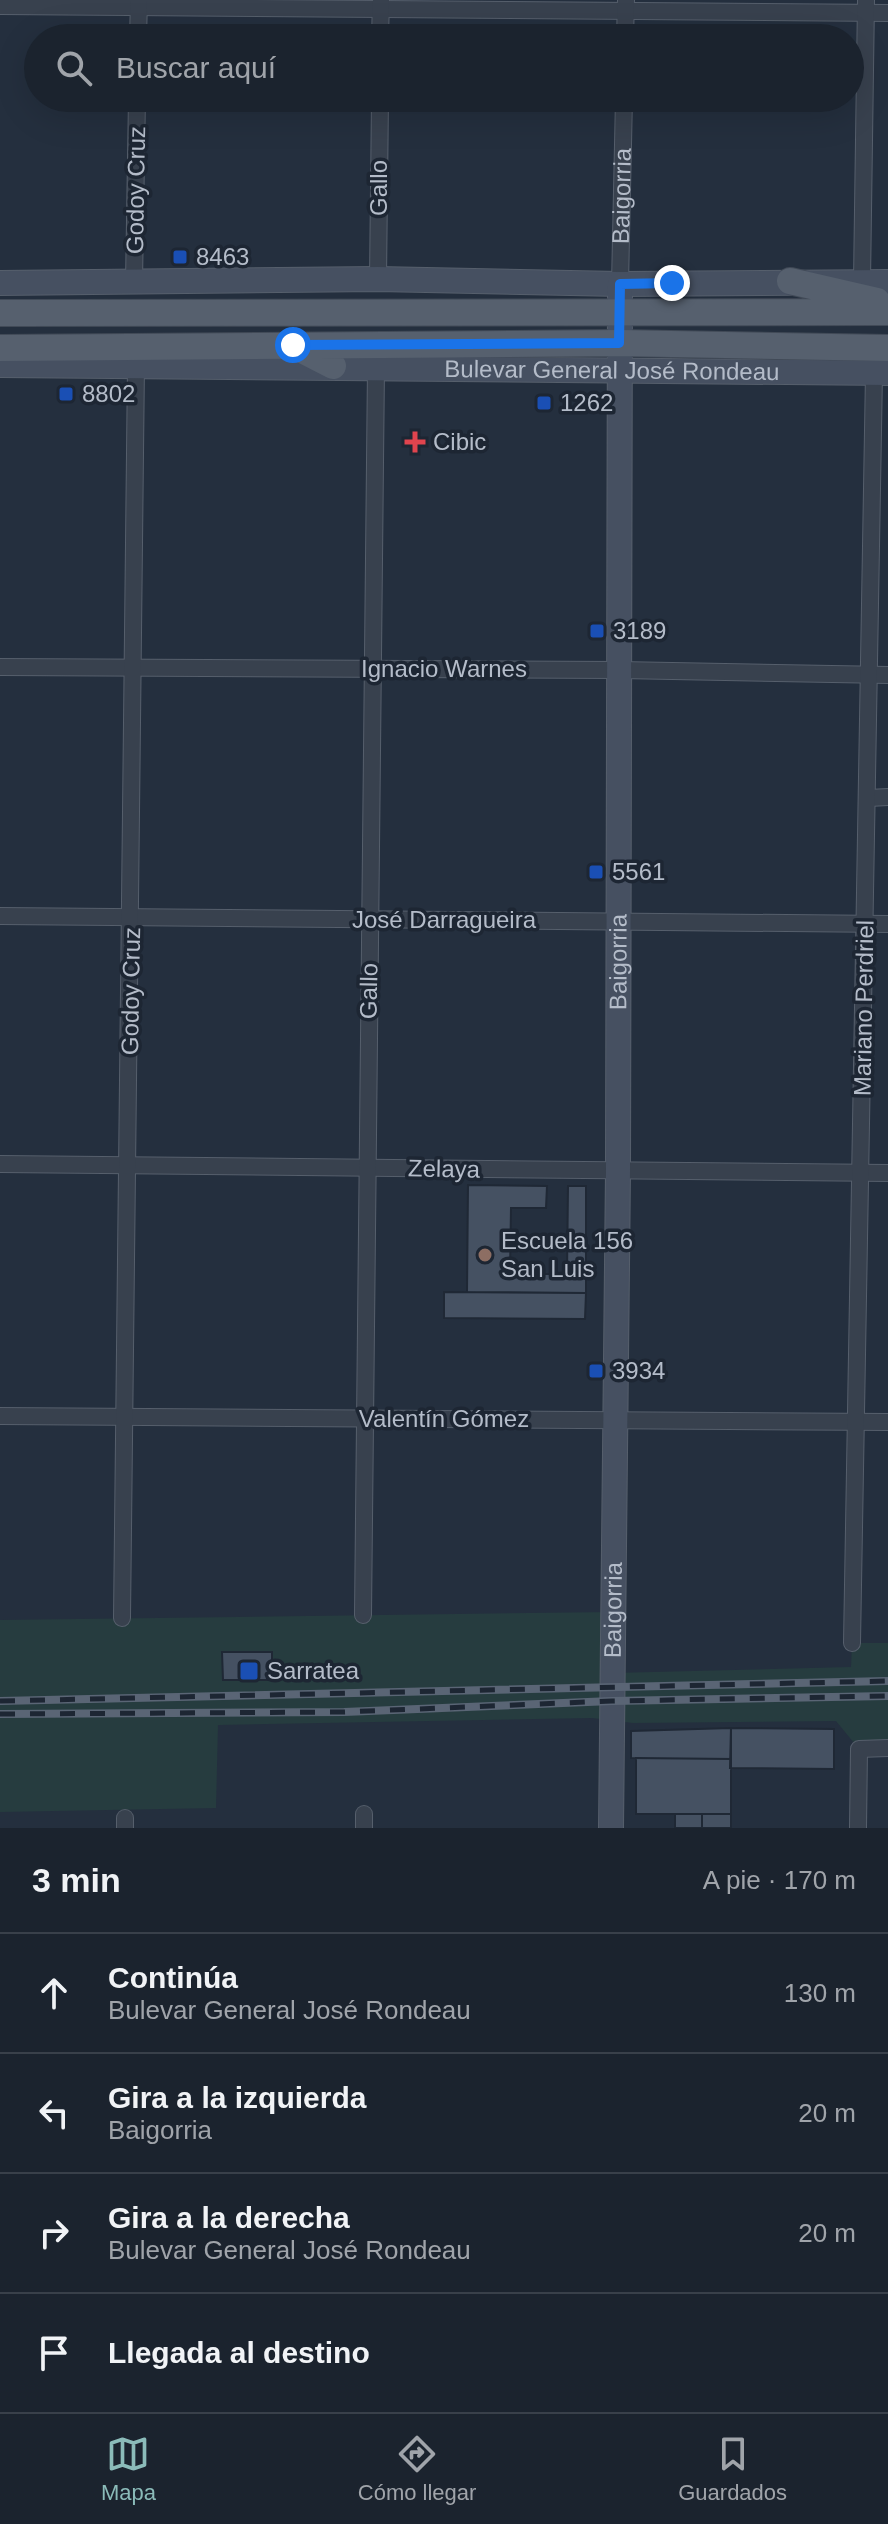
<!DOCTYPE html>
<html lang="es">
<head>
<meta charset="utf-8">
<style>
	body { margin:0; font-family:Arial,sans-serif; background:#242b36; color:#f1f3f6 }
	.stop { position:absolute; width:24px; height:24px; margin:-18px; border:6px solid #1a73e8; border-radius:50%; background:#fff }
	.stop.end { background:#1a73e8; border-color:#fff; box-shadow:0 2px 8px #0008 }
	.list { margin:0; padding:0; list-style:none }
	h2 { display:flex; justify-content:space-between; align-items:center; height:104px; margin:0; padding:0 32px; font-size:34px }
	h2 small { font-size:26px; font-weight:400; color:#a0a4aa }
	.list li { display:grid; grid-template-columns:52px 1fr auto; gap:24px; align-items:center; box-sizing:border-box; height:120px; padding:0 32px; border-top:2px solid #39404a }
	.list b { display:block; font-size:30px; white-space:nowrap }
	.list p { margin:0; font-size:26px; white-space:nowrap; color:#a0a4aa }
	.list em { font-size:26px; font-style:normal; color:#a0a4aa }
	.icon { flex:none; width:44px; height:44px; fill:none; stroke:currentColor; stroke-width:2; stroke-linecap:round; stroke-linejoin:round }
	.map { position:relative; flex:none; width:888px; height:1828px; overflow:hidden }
	.search { position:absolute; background:#1b232e; box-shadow:0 8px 32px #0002; left:24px; right:24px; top:24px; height:88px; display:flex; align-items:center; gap:20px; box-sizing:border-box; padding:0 28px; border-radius:44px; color:#a0a4aa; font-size:30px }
	.sheet { height:584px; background:#1b232e }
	nav { display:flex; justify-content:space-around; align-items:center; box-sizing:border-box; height:112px; border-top:2px solid #39404a; background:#1b232e; font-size:22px; color:#a0a4aa }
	nav a { display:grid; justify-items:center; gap:4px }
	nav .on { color:#8bbbb9 }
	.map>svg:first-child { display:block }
	.green { fill:#263c3f }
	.building { fill:#455162; stroke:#1f2835; stroke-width:2 }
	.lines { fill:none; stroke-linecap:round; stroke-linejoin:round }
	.street-casing { stroke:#565f6c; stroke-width:18 }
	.secondary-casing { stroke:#565f6c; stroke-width:26 }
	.primary-casing { stroke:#414a57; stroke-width:28 }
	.street { stroke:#38414e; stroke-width:16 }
	.secondary { stroke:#465061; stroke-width:24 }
	.primary { stroke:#56606e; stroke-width:26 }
	.rail-casing { stroke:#5a6575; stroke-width:8 }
	.rail { stroke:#1d2633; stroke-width:5; stroke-dasharray:15; stroke-linecap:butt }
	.route { stroke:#1a73e8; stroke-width:10 }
	.transit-dot { fill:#1a4fb4; stroke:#1d2633; stroke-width:3 }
	.health-dot { fill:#e0444e; stroke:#1d2633; stroke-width:3 }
	.education-dot { fill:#8d6e63; stroke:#1d2633; stroke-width:3 }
	.labels { text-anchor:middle; stroke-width:7; stroke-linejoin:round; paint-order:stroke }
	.street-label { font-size:24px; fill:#b4bcc9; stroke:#1d2633 }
	.poi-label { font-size:24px; fill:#b4bcc9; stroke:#1d2633; text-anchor:start }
</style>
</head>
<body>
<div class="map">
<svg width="888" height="1828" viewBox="0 0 888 1828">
	<rect width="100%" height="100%" fill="#242f3e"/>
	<!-- green -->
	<path class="green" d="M 613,1612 L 613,1673 L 851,1667 L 852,1643 L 888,1643 L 888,1748 L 859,1749 L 836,1721 L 633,1723 L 592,1718 L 218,1725 L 216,1808 L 0,1812 L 0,1620 Z"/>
	<!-- building -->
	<path class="building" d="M 468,1185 L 547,1186 L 546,1208 L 511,1208 L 510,1274 L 567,1274 L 568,1186 L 586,1186 L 586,1293 L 467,1292 Z
		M 444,1292 L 586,1293 L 585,1319 L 444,1318 Z
		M 222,1652 L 272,1652 L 272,1680 L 223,1680 Z
		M 731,1728 L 834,1729 L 834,1769 L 730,1768 Z
		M 731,1728 L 731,1759 L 631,1758 L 631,1731 Z
		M 636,1758 L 731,1759 L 731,1814 L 636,1814 Z
		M 675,1814 L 702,1814 L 702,1828 L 675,1828 Z
		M 702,1814 L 731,1814 L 731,1828 L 702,1828 Z"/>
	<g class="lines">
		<!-- street casing -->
		<g class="street-casing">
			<g id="street">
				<path d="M 0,6 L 888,13"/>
				<path d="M 138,38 L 139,0"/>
				<path d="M 380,38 L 381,0"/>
				<path d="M 625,38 L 626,0"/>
				<path d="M 378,279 L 380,98"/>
				<path d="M 862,281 L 866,0"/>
				<path d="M 134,282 L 137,98"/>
				<path id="s1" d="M 620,284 L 624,98"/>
				<path d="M 0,667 L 620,670 L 888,675"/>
				<path d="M 869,798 L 888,797"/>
				<path d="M 0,916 L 888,924"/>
				<path d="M 0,1164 L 888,1173"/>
				<path d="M 0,1416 L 888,1422"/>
				<path d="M 363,1615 L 376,367"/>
				<path d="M 122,1618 L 136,364"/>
				<path d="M 852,1643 L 874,373"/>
				<path d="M 364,1814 L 364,1828"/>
				<path d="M 125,1818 L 125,1828"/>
				<path d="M 858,1828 L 859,1749 L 888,1748"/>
			</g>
		</g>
		<!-- secondary casing -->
		<g class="secondary-casing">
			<g id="secondary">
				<path d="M 0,283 L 378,279 L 620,284 L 888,282"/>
				<path id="s2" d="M 0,365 L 888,373"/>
				<path id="s3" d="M 611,1828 L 618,1171 L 620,284"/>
			</g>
		</g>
		<!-- primary casing -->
		<g class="primary-casing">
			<path id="primary" d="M 790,281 L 877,301
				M 0,313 L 888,312
				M 296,347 L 333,366
				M 0,348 L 619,343 L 888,348"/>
		</g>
		<!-- street -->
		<use href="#street" class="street"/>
		<!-- secondary -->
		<use href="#secondary" class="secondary"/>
		<!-- primary -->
		<use href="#primary" class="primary"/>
		<!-- rail casing -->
		<g class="rail-casing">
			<path id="rail" d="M 0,1701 L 888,1681
				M 0,1714 L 344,1712 L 612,1701 L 888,1696"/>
		</g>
		<!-- rail -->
		<use href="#rail" class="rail"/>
	</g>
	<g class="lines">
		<!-- route -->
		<path class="route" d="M 293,345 L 619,343 L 620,284 L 672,283"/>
	</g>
	<!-- markers -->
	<g class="transit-dot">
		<rect x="172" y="249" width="16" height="16" rx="4"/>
		<rect x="58" y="386" width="16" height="16" rx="4"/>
		<rect x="536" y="395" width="16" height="16" rx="4"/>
		<rect x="589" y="623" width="16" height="16" rx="4"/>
		<rect x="588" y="864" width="16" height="16" rx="4"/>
		<rect x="588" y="1363" width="16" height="16" rx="4"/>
		<rect x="239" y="1661" width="20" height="20" rx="4"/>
	</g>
	<path class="health-dot" d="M411 430h8v8h8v8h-8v8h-8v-8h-8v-8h8z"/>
	<circle class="education-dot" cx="485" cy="1255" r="8"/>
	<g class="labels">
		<!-- street labels -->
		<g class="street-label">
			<text transform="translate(379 188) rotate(-90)" y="8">Gallo</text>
			<text transform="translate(136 190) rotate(-89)" y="8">Godoy Cruz</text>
			<text dy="8" stroke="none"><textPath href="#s1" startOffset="88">Baigorria</textPath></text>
			<text dy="8" stroke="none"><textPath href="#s2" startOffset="612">Bulevar General José Rondeau</textPath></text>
			<text x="444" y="677">Ignacio Warnes</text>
			<text x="444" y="928">José Darragueira</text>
			<text dy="8" stroke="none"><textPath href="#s3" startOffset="866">Baigorria</textPath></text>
			<text transform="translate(131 991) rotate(-89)" y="8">Godoy Cruz</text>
			<text transform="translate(369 991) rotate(-89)" y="8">Gallo</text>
			<text transform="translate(864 1008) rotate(-89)" y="8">Mariano Perdriel</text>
			<text transform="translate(444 1169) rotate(1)" y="8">Zelaya</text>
			<text x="444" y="1427">Valentín Gómez</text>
			<text dy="8" stroke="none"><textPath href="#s3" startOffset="218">Baigorria</textPath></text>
		</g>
		<!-- poi labels -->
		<g class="poi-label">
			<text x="196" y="265">8463</text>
			<text x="82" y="402">8802</text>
			<text x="560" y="411">1262</text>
			<text x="433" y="450">Cibic</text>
			<text x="613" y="639">3189</text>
			<text x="612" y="880">5561</text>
			<text x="501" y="1249">Escuela 156<tspan x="501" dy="28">San Luis</tspan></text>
			<text x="612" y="1379">3934</text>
			<text x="267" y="1679">Sarratea</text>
		</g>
	</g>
</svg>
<div class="stop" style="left:293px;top:345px"></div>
<div class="stop end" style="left:672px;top:283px"></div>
<div class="search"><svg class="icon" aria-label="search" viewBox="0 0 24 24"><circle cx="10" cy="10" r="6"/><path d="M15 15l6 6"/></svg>Buscar aquí</div>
</div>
<section class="sheet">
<h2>3 min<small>A pie · 170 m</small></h2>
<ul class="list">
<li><svg class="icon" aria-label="ahead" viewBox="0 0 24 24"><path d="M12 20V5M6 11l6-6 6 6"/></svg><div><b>Continúa</b><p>Bulevar General José Rondeau</p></div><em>130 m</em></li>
<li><svg class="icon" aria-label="left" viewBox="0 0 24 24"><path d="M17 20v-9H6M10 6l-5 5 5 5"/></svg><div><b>Gira a la izquierda</b><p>Baigorria</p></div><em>20 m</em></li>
<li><svg class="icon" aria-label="right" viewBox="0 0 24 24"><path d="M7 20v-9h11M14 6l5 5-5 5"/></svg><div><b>Gira a la derecha</b><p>Bulevar General José Rondeau</p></div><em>20 m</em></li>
<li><svg class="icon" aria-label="arrive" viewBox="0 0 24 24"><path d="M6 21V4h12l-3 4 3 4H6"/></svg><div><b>Llegada al destino</b></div></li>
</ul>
</section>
<nav>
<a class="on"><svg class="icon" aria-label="map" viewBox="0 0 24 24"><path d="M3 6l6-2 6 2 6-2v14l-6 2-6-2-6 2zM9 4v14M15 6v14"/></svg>Mapa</a>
<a><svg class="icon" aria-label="directions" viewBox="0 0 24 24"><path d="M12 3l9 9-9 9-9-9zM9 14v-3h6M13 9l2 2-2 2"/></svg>Cómo llegar</a>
<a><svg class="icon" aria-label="saved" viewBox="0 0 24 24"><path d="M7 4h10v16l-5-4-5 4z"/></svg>Guardados</a>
</nav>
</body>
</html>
